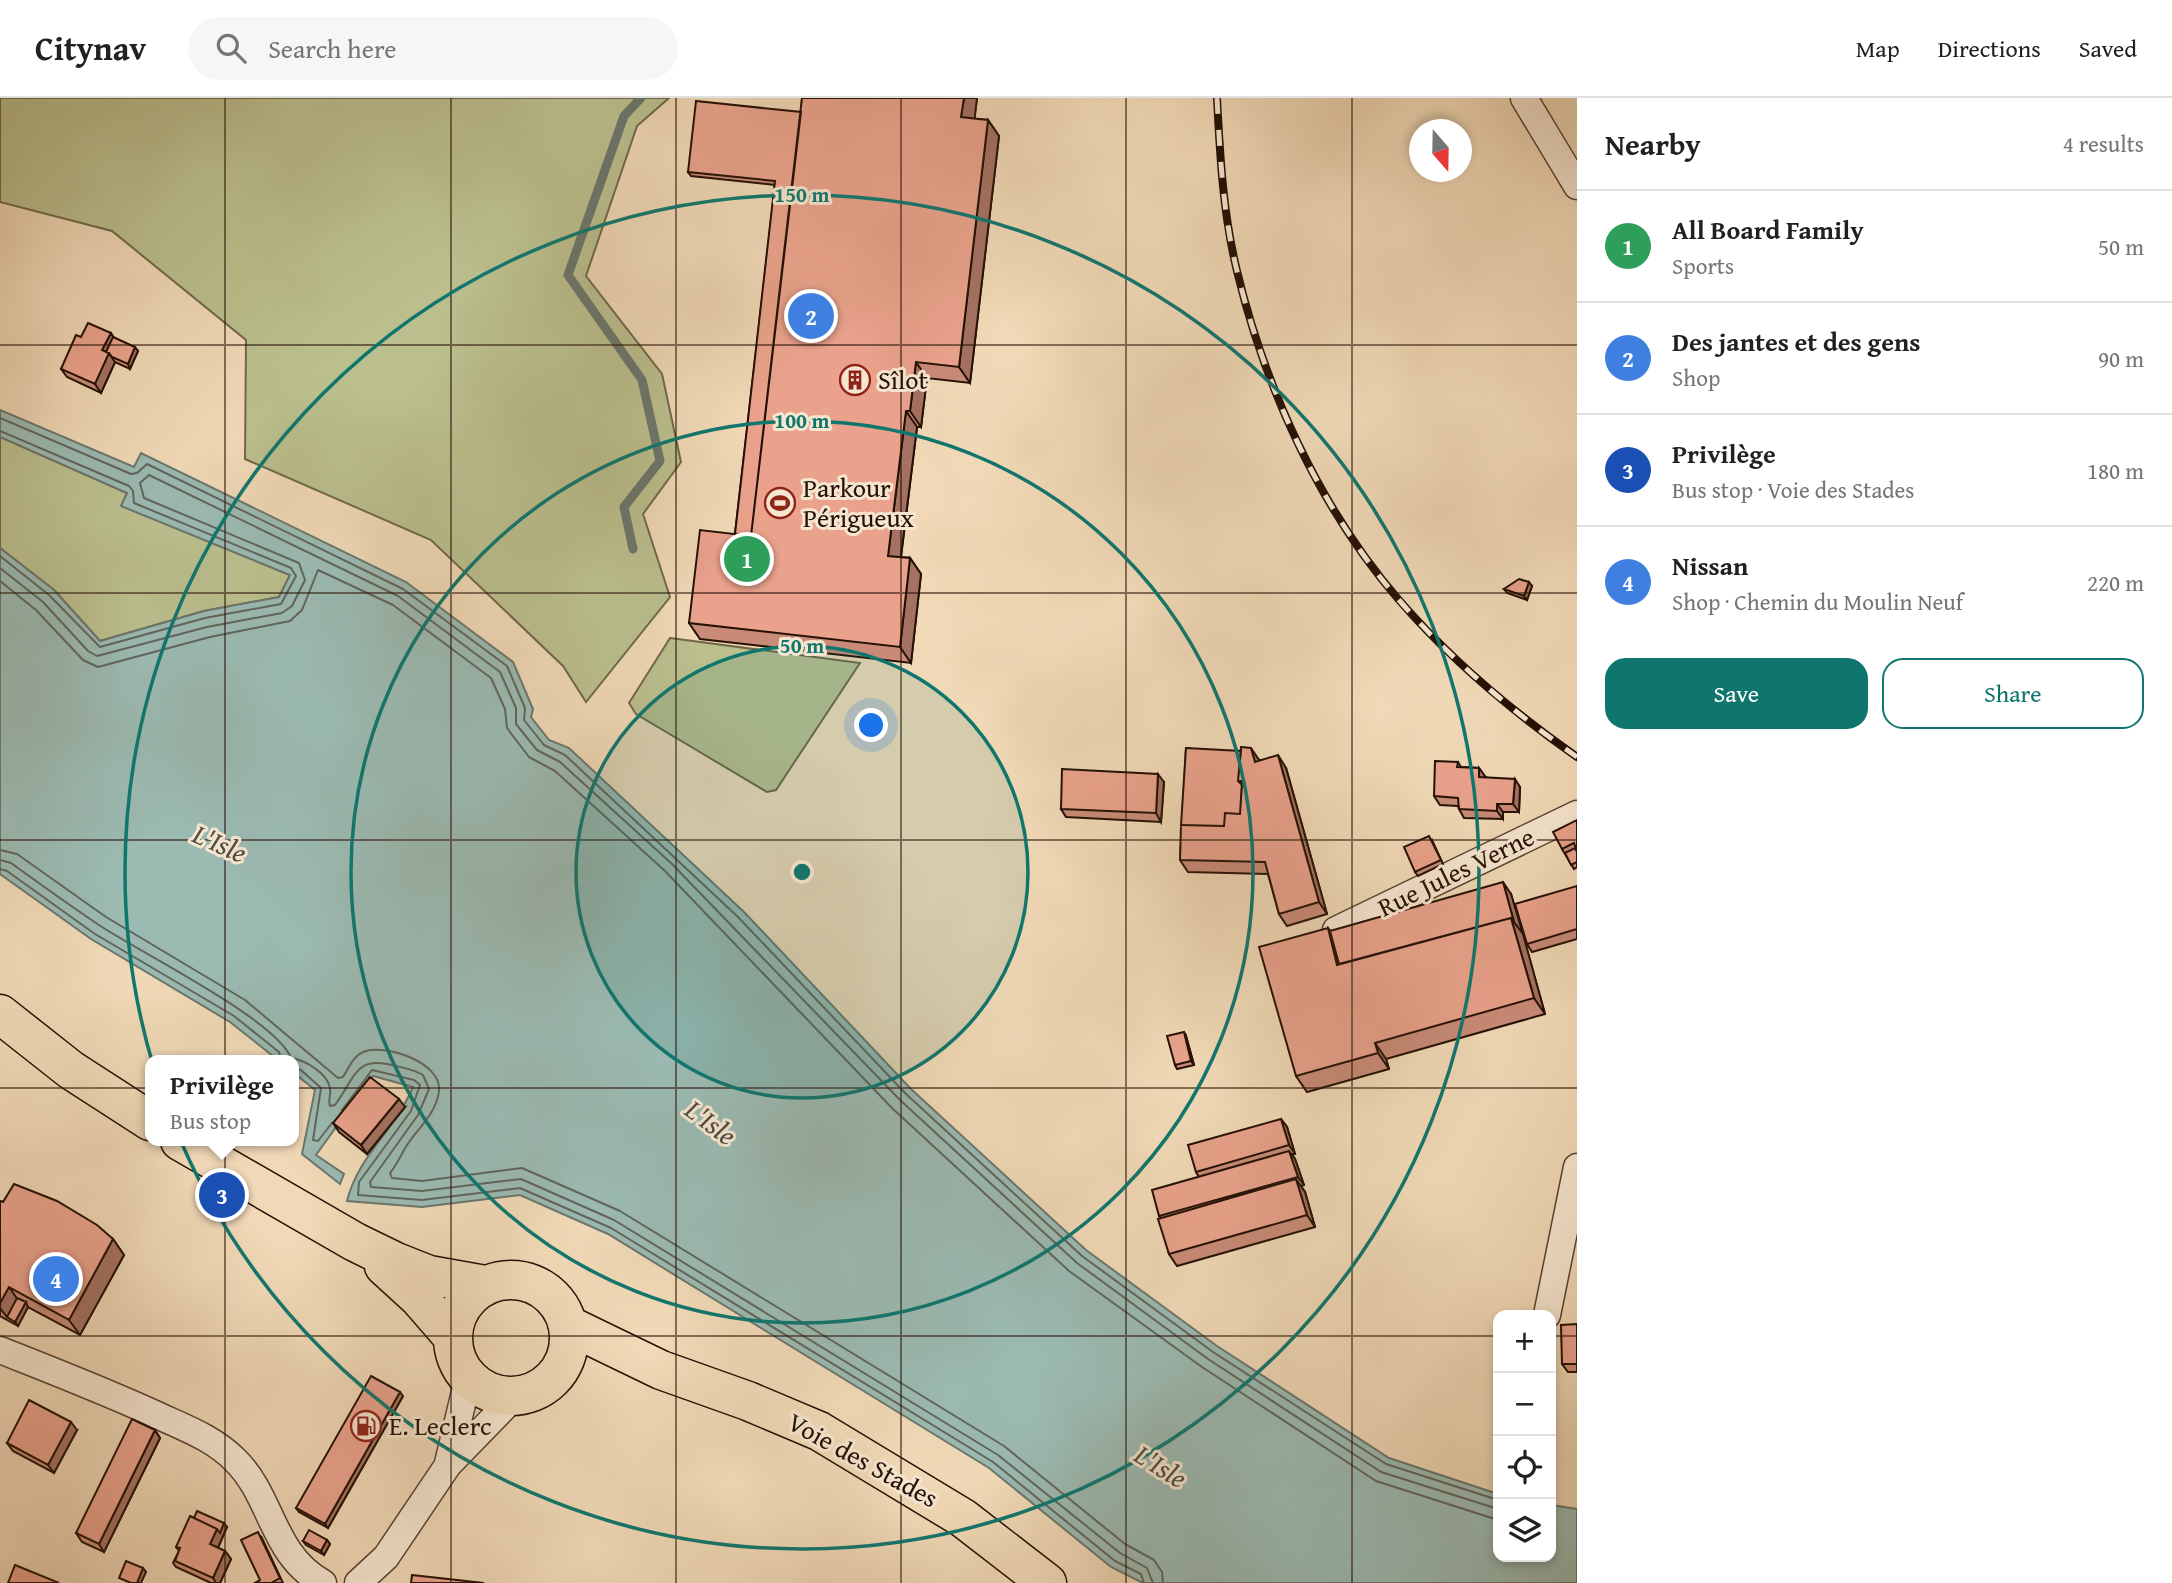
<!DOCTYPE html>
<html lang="en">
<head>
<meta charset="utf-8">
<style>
	body { margin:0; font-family:"Gentium Book Plus",serif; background:#f6f6f6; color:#202124 }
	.controls { position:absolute; right:21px; bottom:21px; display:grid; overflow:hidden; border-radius:14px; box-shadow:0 4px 10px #0003 }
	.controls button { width:63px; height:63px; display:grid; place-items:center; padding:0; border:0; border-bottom:2px solid #e0e0e0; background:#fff; color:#202124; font:35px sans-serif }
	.compass { position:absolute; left:1409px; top:21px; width:63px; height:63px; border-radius:50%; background:#fff; box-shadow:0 4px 10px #0003; rotate:160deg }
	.you { position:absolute; left:872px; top:628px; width:24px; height:24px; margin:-18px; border:5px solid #fff; border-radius:50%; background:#1a73e8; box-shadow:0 0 0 10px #1a73e833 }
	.badge { display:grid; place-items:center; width:46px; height:46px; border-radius:50%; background:#0f766e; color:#fff; font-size:23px; font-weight:700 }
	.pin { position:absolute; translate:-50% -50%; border:4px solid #fff; box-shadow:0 2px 7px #0006 }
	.popup { position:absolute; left:145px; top:957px; width:154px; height:91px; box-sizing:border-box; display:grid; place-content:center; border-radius:14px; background:#fff; filter:drop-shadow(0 2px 5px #0005); font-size:23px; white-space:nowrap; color:#757577 }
	.popup b { font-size:26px; color:#202124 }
	.popup::after { content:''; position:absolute; left:50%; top:100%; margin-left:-14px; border:14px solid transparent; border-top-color:#fff }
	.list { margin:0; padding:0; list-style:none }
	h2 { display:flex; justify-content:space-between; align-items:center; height:91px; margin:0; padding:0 28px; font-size:30px }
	h2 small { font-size:23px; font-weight:400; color:#757577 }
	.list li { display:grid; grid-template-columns:46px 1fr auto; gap:21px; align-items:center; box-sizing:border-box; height:112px; padding:0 28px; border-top:2px solid #e0e0e0 }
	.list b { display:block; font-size:26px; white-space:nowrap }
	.list p { margin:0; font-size:23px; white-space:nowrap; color:#757577 }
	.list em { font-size:23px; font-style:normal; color:#757577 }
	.actions { display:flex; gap:14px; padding:21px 28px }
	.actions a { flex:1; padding:16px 0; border:2px solid #0f766e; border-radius:21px; text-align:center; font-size:24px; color:#0f766e }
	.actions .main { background:#0f766e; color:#fff }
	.icon { flex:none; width:38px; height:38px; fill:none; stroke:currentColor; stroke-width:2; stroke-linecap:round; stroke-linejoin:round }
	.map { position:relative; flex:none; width:1577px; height:1485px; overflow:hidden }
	header { display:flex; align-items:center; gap:42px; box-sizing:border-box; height:98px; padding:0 35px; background:#fff; border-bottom:2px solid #e0e0e0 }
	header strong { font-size:33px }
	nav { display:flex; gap:38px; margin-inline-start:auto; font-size:24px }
	.search { width:490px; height:63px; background:#f6f6f6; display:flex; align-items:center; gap:18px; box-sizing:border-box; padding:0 24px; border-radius:38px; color:#757577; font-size:26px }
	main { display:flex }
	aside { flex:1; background:#fff }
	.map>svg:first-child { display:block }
	.green { fill:#bbbf8e; stroke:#70684a; stroke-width:2 }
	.water { fill:#9bbab2; stroke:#6b766d; stroke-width:2 }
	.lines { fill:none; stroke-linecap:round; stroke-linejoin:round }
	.shore { stroke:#60655c; stroke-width:2 }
	.stream { stroke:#6b766d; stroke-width:9 }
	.street-casing { stroke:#574232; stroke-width:29 }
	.primary-casing { stroke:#241005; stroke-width:41 }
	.street { stroke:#f6e6d0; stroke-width:26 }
	.primary { stroke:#f1d9b7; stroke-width:38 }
	.rail-casing { stroke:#241005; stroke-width:8 }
	.rail { stroke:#f6e6d0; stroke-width:5; stroke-dasharray:16; stroke-linecap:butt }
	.wall { fill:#c98b78; stroke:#241005; stroke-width:2 }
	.shaded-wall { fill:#a47162; stroke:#241005; stroke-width:2 }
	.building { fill:#eaa28c; stroke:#241005; stroke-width:2 }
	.grid { fill:none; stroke:#241005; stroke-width:2; stroke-opacity:0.55 }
	.ring { fill:none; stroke:#0f766e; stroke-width:3.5 }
	.labels { text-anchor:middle; stroke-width:6; stroke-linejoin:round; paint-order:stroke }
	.poi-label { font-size:26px; fill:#241005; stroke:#f6e6d0; text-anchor:start }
	.street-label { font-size:26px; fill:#241005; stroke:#f6e6d0 }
	.water-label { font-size:28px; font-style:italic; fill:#4e4c42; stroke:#f6e6d0 }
	.centre { fill:#0f766e; stroke:#f6e6d0; stroke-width:3.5 }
	.ring-label { font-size:21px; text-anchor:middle; font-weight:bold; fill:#0f766e; stroke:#f6e6d0; stroke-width:6; stroke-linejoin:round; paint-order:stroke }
</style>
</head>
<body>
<header>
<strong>Citynav</strong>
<div class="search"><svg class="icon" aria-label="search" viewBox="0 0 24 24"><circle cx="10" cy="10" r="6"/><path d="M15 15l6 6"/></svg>Search here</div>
<nav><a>Map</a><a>Directions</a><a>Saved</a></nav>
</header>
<main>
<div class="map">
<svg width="1577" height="1485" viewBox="0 0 1577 1485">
	<rect width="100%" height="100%" fill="#f1d9b7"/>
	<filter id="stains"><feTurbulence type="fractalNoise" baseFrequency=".00286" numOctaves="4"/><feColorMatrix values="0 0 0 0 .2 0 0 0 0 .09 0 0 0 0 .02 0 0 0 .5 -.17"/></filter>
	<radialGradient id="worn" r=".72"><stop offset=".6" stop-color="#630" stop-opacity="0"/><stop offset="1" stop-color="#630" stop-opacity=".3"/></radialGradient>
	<!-- green -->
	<path class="green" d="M 0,0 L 669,0 L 637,28 L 586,178 L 662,276 L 681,364 L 643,416 L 670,499 L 586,604 L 563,568 L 431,442 L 245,361 L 246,242 L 112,133 L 0,104 Z
		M 0,339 L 127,395 L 122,408 L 290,477 L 279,499 L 204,513 L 100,543 L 54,492 L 0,450 Z
		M 670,540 L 860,565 L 776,692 L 767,694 L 636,616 L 629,605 Z"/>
	<!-- water -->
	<path class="water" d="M 0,312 L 134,369 L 141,355 L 406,484 L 513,564 L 533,611 L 531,619 L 549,642 L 569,650 L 744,814 L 911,991 L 1086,1152 L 1217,1248 L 1389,1360 L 1498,1396 L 1498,1459 L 1551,1459 L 1551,1407 L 1577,1411 L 1577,1485 L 1143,1485 L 1111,1469 L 989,1370 L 608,1136 L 520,1097 L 422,1109 L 347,1103 C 358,1058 395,1032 413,989 L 373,978 L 316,1057 L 344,1076 L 340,1086 L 302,1056 L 315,992 L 294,975 L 294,962 L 278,962 L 230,924 L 91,841 L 0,776 L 0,450 L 54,492 L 100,543 L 204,513 L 279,499 L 290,477 L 121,408 L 127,395 L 0,339 Z"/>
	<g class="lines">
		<!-- shore -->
		<path class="shore" d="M 0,320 L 131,376 L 137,375 L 147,366 L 403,491 L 507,568 L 525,610 L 524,622 L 544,647 L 565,657 L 738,819 L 906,996 L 1082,1158 L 1213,1254 L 1386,1366 L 1498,1402
			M 0,333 L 129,388 L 133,393 L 134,405 L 291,470 L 296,478 L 281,506 L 205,520 L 100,549 L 49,497 L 0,458
			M 0,470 L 43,504 L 88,553 L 97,558 L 207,529 L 282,515 L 292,508 L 305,482 L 299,465 L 144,400 L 140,385 L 149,377 L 398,498 L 500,574 L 516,610 L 516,626 L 537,652 L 560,664 L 672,766 L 900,1002 L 1077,1165 L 1208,1261 L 1381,1374 L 1498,1411
			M 0,483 L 36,512 L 83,562 L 98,569 L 210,539 L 290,523 L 302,512 L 318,472 L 393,507 L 491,580 L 505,611 L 507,630 L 529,659 L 555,673 L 665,773 L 892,1010 L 1069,1173 L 1202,1269 L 1376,1383 L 1498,1422
			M 0,752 L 17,756 L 106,819 L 245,902 L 338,980 L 343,979 C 349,970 352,959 363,954 C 384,945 442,964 439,993 C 436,1018 415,1032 404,1052 C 399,1061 396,1068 390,1075 L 392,1080 L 422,1083 L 522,1070 L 620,1113 L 1004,1348 L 1125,1446 L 1154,1462 L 1162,1474 L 1163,1485
			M 0,762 L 11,765 C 40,786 69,807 99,827 C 139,854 277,922 291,960 C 305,962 329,976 330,991 C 331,998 328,1002 330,1008 L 335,1007 C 357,977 355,957 396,968 C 405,970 415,972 423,977 L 429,991 L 418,1017 L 370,1084 L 371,1089 L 422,1093 L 521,1081 L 614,1122 L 998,1357 L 1120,1455 L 1147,1470 L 1153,1485
			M 0,771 L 7,773 L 95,836 L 234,918 L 279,954 L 281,962
			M 294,970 L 301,972 L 321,990 L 313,1042 L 318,1043 L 332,1025
			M 342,1012 L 372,972 L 414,982 L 420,987 L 411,1013 L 359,1084 L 358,1097 L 422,1102 L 520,1090 L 611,1130 L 993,1364 L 1115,1463 L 1141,1476 L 1144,1485"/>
		<!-- stream -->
		<path class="stream" d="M 633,451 L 624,409 L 660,363 L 642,282 L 568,177 L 624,18 L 641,0"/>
		<!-- street casing -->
		<g class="street-casing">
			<path id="street" d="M 1524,0 L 1577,88
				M 1336,832 L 1577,716
				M 1547,1217 L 1577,1069
				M 0,1252 C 53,1273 105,1293 157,1317 C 185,1330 213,1340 235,1362 C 273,1399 271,1456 323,1485
				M 448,1365 L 468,1281
				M 358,1485 L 386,1459 L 448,1367 L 514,1299"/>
		</g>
		<!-- primary casing -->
		<g class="primary-casing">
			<path id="primary" d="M 0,916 L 71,972 L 150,1023
				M 180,1043 L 355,1144 L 396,1164 L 429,1177 L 485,1187
				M 384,1168 L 419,1200 L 452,1238
				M453 1240a58 58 0 1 1 116 0a58 58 0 1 1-116 0Z
				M 568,1227 L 661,1272 L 748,1303 L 819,1333 L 963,1420 L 1047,1485"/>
		</g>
		<!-- street -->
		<use href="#street" class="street"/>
		<!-- primary -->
		<use href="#primary" class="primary"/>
		<!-- rail casing -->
		<g class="rail-casing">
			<path id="rail" d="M 1217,0 C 1220,58 1223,116 1237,173 C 1265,290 1320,411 1399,502 C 1451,562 1513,614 1577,659"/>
		</g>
		<!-- rail -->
		<use href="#rail" class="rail"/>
	</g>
	<!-- wall -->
	<path class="wall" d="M 802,0 L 977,0 L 974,21 L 988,22 L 999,38 L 970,285 L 927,280 L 921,329 L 917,329 L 901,459 L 910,460 L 921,476 L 911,565 L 700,541 L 689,525 L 735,436 L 775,87 L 691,78 L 688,74 L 801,14 Z
		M 81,239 L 113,239 L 138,253 L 130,271 L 115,264 L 101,295 L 67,279 L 61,271 Z
		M 1532,488 L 1527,502 L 1507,495 L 1504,491 Z
		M 1186,650 L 1260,662 L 1286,670 L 1327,816 L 1287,828 L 1279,816 L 1268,776 L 1188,774 L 1180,762 Z
		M 1458,664 L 1461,669 L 1479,670 L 1485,679 L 1520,689 L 1519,714 L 1503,714 L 1503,721 L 1464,720 L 1459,711 L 1458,708 L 1440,707 L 1434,698 Z
		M 1164,684 L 1161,724 L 1066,719 L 1061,711 Z
		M 1577,722 L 1577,769 L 1574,771 L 1562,751 Z
		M 1432,742 L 1443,766 L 1418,778 L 1415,774 Z
		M 1577,788 L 1577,841 L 1532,854 L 1527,846 Z
		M 1511,796 L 1545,916 L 1386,961 L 1389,971 L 1307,994 L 1296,978 L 1328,830 L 1330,833 Z
		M 1186,938 L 1194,967 L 1177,971 L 1175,967 Z
		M 405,1009 L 367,1056 L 339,1034 L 333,1025 Z
		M 1281,1021 L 1287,1029 L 1295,1056 L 1292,1056 L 1295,1061 L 1304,1087 L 1301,1088 L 1305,1094 L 1315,1129 L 1177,1168 L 1169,1156 L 1161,1120 L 1159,1118 L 1199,1079 L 1196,1074 Z
		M 0,1103 L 113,1141 L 124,1157 L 80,1237 L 28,1209 L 18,1228 L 0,1218 Z
		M 1577,1226 L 1577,1274 L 1568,1274 L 1562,1266 Z
		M 403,1298 L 328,1430 L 299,1414 L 296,1410 Z
		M 77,1332 L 54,1375 L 13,1353 L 7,1345 Z
		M 155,1332 L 160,1340 L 104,1454 L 82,1444 L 76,1435 Z
		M 194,1420 L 227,1429 L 218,1450 L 225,1453 L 231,1461 L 220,1485 L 211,1485 L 176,1469 L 173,1465 L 179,1453 L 176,1449 Z
		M 261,1438 L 283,1485 L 255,1485 L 260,1482 Z
		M 327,1442 L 330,1446 L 324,1457 L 306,1447 L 303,1443 Z"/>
	<!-- shaded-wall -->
	<path class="shaded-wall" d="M 964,0 L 977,0 L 973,35 L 961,19 Z
		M 988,22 L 999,38 L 970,285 L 959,269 Z
		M 111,235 L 116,243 L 110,257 L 115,264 L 101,295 L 95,286 L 102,252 Z
		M 135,249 L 138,253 L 130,271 L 128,266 Z
		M 916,264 L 927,280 L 921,329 L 910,313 Z
		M 906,313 L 917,329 L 899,474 L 888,458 Z
		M 910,460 L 921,476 L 911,565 L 900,549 Z
		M 1529,484 L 1532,488 L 1527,502 L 1524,498 Z
		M 1251,650 L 1259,662 L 1263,676 L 1255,664 Z
		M 1278,657 L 1286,670 L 1327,816 L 1319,804 Z
		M 1479,670 L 1485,678 L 1485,687 L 1479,679 Z
		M 1158,676 L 1164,684 L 1161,724 L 1156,715 Z
		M 1515,681 L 1520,689 L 1519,714 L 1513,706 Z
		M 1497,706 L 1503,714 L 1503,721 L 1497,713 Z
		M 1503,784 L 1511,796 L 1523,836 L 1514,824 Z
		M 1511,820 L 1523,836 L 1545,916 L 1534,900 Z
		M 1328,830 L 1339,845 L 1345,869 L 1337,867 Z
		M 1184,934 L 1186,938 L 1194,967 L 1191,963 Z
		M 1375,945 L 1386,961 L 1389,971 L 1378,955 Z
		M 399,1001 L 405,1009 L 367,1056 L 361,1047 Z
		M 1281,1021 L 1287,1029 L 1295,1056 L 1289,1047 Z
		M 1289,1053 L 1295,1061 L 1304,1087 L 1298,1079 Z
		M 1296,1081 L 1305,1094 L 1315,1129 L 1307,1117 Z
		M 113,1141 L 124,1157 L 80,1237 L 69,1222 Z
		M 9,1189 L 20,1205 L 7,1219 L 0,1210 L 0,1205 Z
		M 26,1204 L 28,1209 L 18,1228 L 15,1224 Z
		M 400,1294 L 403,1298 L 328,1430 L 325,1426 Z
		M 71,1324 L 77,1332 L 54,1375 L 48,1367 Z
		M 155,1332 L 160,1340 L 104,1454 L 99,1446 Z
		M 224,1425 L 227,1429 L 216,1454 L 210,1446 L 217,1431 Z
		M 327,1442 L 330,1446 L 324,1457 L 321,1453 Z
		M 225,1453 L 231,1461 L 220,1485 L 216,1485 L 213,1480 Z
		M 143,1470 L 146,1474 L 141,1485 L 137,1485 Z"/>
	<!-- building -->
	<path class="building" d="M 802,0 L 964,0 L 961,19 L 988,22 L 959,269 L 916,264 L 910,313 L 906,313 L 888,458 L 910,460 L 900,549 L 689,525 L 700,432 L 751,438 Z
		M 696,3 L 801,14 L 751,438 L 735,436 L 775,83 L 688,74 Z
		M 88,225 L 111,235 L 102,252 L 109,255 L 95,286 L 61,271 L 76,237 L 81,239 Z
		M 113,239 L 135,249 L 128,266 L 112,259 L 109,255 L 106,254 Z
		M 1519,481 L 1529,484 L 1524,498 L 1504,491 Z
		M 1241,649 L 1251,650 L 1255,664 L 1278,657 L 1319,804 L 1279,816 L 1265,764 L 1180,762 L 1181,727 L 1224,728 L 1225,715 L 1240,716 L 1242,683 L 1238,683 Z
		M 1186,650 L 1241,653 L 1238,683 L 1242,687 L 1240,716 L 1225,715 L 1224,728 L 1181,727 Z
		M 1435,663 L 1458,664 L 1457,669 L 1479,670 L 1479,679 L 1515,681 L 1513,706 L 1497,706 L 1497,713 L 1459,711 L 1458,700 L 1434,698 Z
		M 1062,671 L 1158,676 L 1156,715 L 1061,711 Z
		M 1577,722 L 1577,753 L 1574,745 L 1562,751 L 1553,734 Z
		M 1429,738 L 1441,762 L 1415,774 L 1404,749 Z
		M 1575,750 L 1577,754 L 1577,764 L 1571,767 L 1565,755 Z
		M 1503,784 L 1514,824 L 1511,820 L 1339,866 L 1330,833 Z
		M 1577,788 L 1577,831 L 1527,846 L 1515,806 Z
		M 1511,820 L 1534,900 L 1375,945 L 1378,955 L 1296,978 L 1259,849 L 1328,830 L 1337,867 Z
		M 1184,934 L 1191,963 L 1175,967 L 1167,938 Z
		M 370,979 L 399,1001 L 361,1047 L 333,1025 Z
		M 1281,1021 L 1289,1047 L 1196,1074 L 1188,1047 Z
		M 1289,1053 L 1298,1079 L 1159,1118 L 1152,1092 Z
		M 1296,1081 L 1307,1117 L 1169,1156 L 1158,1121 Z
		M 14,1086 L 57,1103 L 97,1127 L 113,1141 L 69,1222 L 9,1189 L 0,1205 L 0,1103 L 3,1104 Z
		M 17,1200 L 26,1204 L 15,1224 L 7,1219 Z
		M 1577,1226 L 1577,1266 L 1562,1266 L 1561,1227 Z
		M 371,1278 L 400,1294 L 325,1426 L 296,1410 Z
		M 29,1302 L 71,1324 L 48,1367 L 7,1345 Z
		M 132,1321 L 155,1332 L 99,1446 L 76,1435 Z
		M 197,1413 L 224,1425 L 220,1435 L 217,1431 L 194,1420 Z
		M 190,1418 L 217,1431 L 210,1446 L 225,1453 L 213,1480 L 175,1463 L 180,1450 L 176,1449 Z
		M 309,1432 L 327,1442 L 321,1453 L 303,1443 Z
		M 258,1434 L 280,1480 L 271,1485 L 255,1485 L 260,1482 L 241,1442 Z
		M 126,1463 L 143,1470 L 137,1485 L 131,1485 L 119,1480 Z
		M 15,1467 L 59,1485 L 8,1485 Z
		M 412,1477 L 484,1485 L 411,1485 Z"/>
	<!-- grid -->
	<path class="grid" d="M 225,0 L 225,1485M 451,0 L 451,1485M 676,0 L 676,1485M 901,0 L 901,1485M 1126,0 L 1126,1485M 1352,0 L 1352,1485M 0,247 L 1577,247M 0,495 L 1577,495M 0,742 L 1577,742M 0,990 L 1577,990M 0,1238 L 1498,1238M 1551,1238 L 1577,1238"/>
	<!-- distance rings -->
	<circle cx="802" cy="774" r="226" fill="#0f766e" fill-opacity=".12"/>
	<g class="ring">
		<circle cx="802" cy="774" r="226"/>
		<circle cx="802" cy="774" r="451"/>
		<circle cx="802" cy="774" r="677"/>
	</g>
	<!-- icons -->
	<defs>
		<g id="building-ring" transform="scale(1.575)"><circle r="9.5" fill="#f6e6d0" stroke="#8f2418" stroke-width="1.5"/><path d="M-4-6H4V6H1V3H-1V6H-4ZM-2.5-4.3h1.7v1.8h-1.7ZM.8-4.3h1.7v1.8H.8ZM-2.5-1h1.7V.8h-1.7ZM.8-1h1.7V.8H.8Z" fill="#8f2418"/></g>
		<g id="stadium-ring" transform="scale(1.575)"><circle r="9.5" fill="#f6e6d0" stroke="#8f2418" stroke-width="1.5"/><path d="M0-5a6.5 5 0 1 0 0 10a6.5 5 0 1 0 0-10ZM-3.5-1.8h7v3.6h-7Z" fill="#8f2418"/></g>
		<g id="fuel-ring" transform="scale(1.575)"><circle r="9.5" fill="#f6e6d0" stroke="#8f2418" stroke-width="1.5"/><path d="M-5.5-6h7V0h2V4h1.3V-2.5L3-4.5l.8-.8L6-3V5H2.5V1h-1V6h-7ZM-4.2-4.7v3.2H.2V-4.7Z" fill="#8f2418"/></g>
	</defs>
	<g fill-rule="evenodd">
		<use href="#building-ring" x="855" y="282"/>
		<use href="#stadium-ring" x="780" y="405"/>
		<use href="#fuel-ring" x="366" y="1328"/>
	</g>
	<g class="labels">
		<!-- poi labels -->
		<g class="poi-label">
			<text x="878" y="291">Sîlot</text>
			<text x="803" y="399">Parkour<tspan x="803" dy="30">Périgueux</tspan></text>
			<text x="389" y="1337">E. Leclerc</text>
		</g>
		<!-- street labels -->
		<g class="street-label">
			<text transform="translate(1456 774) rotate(-26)" y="9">Rue Jules Verne</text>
			<text transform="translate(863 1362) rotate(29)" y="9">Voie des Stades</text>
		</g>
		<!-- water labels -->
		<g class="water-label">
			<text transform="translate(220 745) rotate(24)" y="10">L'Isle</text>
			<text transform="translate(711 1024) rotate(37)" y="10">L'Isle</text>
			<text transform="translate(1161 1368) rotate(32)" y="10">L'Isle</text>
		</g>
	</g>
	<circle cx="802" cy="774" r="10" class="centre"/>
	<g class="ring-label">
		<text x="802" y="104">150 m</text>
		<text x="802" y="330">100 m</text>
		<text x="802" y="555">50 m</text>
	</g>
	<rect width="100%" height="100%" filter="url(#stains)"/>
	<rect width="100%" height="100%" fill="url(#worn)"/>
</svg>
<div class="controls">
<button>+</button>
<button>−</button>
<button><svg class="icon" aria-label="locate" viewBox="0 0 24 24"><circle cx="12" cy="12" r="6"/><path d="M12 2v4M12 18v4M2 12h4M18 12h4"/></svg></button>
<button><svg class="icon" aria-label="layers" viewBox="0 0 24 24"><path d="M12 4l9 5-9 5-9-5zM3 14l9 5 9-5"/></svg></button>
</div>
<svg class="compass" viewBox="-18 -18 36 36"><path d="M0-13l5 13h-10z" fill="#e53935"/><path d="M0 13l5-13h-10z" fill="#757577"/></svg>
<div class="you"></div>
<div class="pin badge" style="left:747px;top:461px;background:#2e9e5b">1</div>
<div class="pin badge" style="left:811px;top:218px;background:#3f7fe0">2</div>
<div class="pin badge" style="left:222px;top:1097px;background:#1a4fb4">3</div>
<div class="popup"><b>Privilège</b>Bus stop</div>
<div class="pin badge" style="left:56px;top:1181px;background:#3f7fe0">4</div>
</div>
<aside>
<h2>Nearby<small>4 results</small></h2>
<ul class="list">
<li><span class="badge" style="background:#2e9e5b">1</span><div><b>All Board Family</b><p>Sports</p></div><em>50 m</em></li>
<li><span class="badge" style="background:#3f7fe0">2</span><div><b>Des jantes et des gens</b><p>Shop</p></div><em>90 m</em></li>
<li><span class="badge" style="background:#1a4fb4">3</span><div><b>Privilège</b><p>Bus stop · Voie des Stades</p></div><em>180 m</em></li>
<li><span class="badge" style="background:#3f7fe0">4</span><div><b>Nissan</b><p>Shop · Chemin du Moulin Neuf</p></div><em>220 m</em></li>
</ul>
<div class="actions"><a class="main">Save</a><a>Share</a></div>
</aside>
</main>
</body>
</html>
